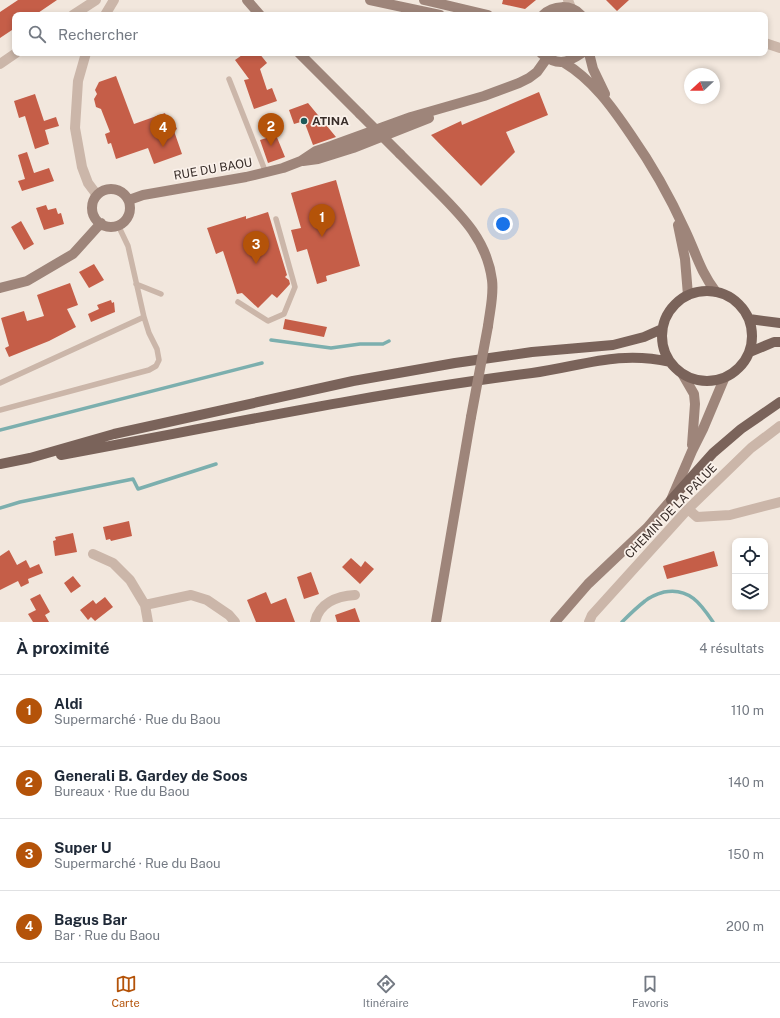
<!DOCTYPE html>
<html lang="fr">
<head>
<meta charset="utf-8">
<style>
	body { margin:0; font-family:"Public Sans",sans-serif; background:#f6f6f7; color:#1f2937 }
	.controls { position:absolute; right:12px; bottom:12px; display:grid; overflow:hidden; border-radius:8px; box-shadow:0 2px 6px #0003 }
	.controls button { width:36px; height:36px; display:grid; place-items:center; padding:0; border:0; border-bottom:1px solid #e0e1e3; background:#fff; color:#1f2937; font:20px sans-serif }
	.compass { position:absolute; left:684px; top:68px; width:36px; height:36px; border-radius:50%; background:#fff; box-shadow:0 2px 6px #0003; rotate:249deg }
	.you { position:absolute; left:503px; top:224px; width:14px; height:14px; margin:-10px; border:3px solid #fff; border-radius:50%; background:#1a73e8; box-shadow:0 0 0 6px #1a73e833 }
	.badge { display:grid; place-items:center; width:26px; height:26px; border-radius:50%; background:#b45309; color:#fff; font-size:13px; font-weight:700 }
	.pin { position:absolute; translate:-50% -33px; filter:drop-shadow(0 1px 2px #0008) }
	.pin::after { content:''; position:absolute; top:21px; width:14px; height:12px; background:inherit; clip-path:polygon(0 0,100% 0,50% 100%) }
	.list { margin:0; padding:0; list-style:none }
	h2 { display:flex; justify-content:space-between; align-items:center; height:52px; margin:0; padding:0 16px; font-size:17px }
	h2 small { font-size:13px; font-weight:400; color:#747a83 }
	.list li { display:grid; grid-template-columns:26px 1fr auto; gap:12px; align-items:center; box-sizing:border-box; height:72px; padding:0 16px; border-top:1px solid #e0e1e3 }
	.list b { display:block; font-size:15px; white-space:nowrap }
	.list p { margin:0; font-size:13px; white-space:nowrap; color:#747a83 }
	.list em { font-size:13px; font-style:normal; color:#747a83 }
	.icon { flex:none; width:22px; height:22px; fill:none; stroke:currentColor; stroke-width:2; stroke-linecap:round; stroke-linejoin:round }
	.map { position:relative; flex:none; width:780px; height:622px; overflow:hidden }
	.search { position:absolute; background:#fff; box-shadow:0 2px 6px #0003; left:12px; right:12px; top:12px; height:44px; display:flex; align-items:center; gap:10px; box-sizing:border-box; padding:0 14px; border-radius:8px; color:#747a83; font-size:15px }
	.sheet { height:340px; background:#fff }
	nav { display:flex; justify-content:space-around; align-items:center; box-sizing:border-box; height:56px; border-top:1px solid #e0e1e3; background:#fff; font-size:11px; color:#747a83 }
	nav a { display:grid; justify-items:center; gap:2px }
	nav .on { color:#b45309 }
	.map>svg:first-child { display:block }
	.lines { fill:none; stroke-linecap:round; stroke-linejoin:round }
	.stream { stroke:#7cafae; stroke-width:3.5 }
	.building { fill:#c55e48 }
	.lane { stroke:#cbb6a9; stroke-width:5.5 }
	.street { stroke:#cbb6a9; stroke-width:10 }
	.secondary { stroke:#9e857a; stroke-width:10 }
	.primary { stroke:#7a635a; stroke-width:10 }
	.secondary-bridge { stroke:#9e857a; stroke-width:10 }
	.poi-dot { fill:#1e5959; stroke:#faf1ea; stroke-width:1.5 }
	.labels { text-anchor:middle; stroke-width:3.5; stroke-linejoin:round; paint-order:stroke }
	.poi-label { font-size:12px; font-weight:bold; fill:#382d29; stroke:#faf1ea; text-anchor:start }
	.street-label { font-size:12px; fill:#382d29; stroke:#faf1ea }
</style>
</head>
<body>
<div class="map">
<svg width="780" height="622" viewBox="0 0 780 622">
	<rect width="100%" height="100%" fill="#f2e7dd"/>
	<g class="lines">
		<!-- stream -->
		<path class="stream" d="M 271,340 L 331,348 L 360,344 L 383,344 L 389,341
			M 0,430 L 262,363
			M 0,508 L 20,502 L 133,479 L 138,489 L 216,464
			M 622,622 C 629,615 636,608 645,601 C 651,596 657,594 664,592 C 689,587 701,604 713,622"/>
	</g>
	<!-- building -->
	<path class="building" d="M 18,0 L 57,0 L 35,15 L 15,15 L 15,28 L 0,38 L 0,12 Z
		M 503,0 L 536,0 L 525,9 L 502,4 Z
		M 606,0 L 629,0 L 617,11 Z
		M 245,53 L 259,53 L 267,63 L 260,69 L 267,90 L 272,88 L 277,101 L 254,109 L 244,80 L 249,79 L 235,60 Z
		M 116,76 L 134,124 L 165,113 L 168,121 L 173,120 L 177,129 L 174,131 L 182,154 L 154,164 L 148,148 L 116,159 L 111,143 L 108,144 L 105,134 L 110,132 L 101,109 L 96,107 L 94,99 L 97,94 L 95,90 L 99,82 Z
		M 539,92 L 548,115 L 506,132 L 515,152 L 481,186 L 431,135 L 461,121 L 462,125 Z
		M 35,94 L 44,121 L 56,117 L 59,126 L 45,130 L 49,144 L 35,149 L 25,116 L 19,118 L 14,101 Z
		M 308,103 L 336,137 L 313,145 L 304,121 L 294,124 L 289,110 Z
		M 276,135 L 285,157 L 268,163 L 260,140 Z
		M 27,152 L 34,173 L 49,168 L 54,181 L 22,191 L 18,181 L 25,179 L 18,155 Z
		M 336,180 L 360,266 L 326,276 L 327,281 L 317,284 L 307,249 L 297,252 L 291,230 L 301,228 L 291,193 Z
		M 46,205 L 48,210 L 56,208 L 58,214 L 61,213 L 64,224 L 44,230 L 36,208 Z
		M 268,212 L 287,275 L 285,277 L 289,280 L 290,284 L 277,298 L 272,294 L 258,308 L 242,293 L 237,294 L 223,251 L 216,254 L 207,228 L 246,216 L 246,219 Z
		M 21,221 L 34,244 L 24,250 L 11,227 Z
		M 94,264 L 104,280 L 89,288 L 79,272 Z
		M 70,283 L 78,305 L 67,309 L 76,327 L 49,341 L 9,357 L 5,348 L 9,346 L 1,318 L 24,311 L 27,321 L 44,316 L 37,295 Z
		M 111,300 L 112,303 L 114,302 L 115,312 L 91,322 L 88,314 L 99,309 L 97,305 Z
		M 285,319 L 327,327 L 324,337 L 283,329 Z
		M 129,521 L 132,536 L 111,541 L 110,539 L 106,540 L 103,527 Z
		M 73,533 L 77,552 L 55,556 L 53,541 L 56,540 L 55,537 Z
		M 9,550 L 17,565 L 26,560 L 30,568 L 39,564 L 43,573 L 28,579 L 29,583 L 21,587 L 18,581 L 0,590 L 0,556 Z
		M 714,551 L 718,566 L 667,579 L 663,566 Z
		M 351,558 L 361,567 L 365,561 L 374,569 L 360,584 L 342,567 Z
		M 311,572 L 319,594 L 304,599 L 297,577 Z
		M 73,576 L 81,586 L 71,593 L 64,583 Z
		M 266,592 L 271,604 L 286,598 L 295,622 L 256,622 L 247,600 Z
		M 40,594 L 50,612 L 45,615 L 49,622 L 33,622 L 28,614 L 36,610 L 30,599 Z
		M 105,597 L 113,607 L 95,621 L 91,617 L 88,620 L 80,610 L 93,600 L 96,604 Z
		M 355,608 L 360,622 L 337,622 L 335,615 Z"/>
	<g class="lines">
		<!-- lane -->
		<path class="lane" d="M 229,79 L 266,173
			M 136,284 L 161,294
			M 238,302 L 268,321 L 284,314 L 295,287 L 276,219
			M 0,383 L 144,317
			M 0,410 L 149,370 L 156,366 L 159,360 L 157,349 L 149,333 L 144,317 L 128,246 L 118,225"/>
		<!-- street -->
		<path class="street" d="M 568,0 L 571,8
			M 73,15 L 96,0
			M 105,15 L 114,0
			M 765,43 L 780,48
			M 86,53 L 78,81 L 75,128 L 82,167 L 88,183 L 97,195
			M 0,64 L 16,53
			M 688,509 L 697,517 L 730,515 L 780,502
			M 93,554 L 113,563 L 130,580 L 145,605 L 148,622
			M 145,605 L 191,595 L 207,600 L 229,615 L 235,622
			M 315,622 C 319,603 337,596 355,595
			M 589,622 L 592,615 L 688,509 L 751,448 L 780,426"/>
		<!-- secondary -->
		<path class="secondary" d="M 247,0 L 260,15
			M 370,0 L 440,15
			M 424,0 L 488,15
			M 543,15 C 553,5 571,4 581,15
			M 299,53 L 360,114
			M 541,53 C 557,66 566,64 582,53
			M 589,53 L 593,69 L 605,94
			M 563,62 C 593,80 612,107 631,135 C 652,165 670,197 685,230 C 696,253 700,271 716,292
			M 400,154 C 412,166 425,179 437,191 C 463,217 487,241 492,280 C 494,295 490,310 488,326
			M 303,161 L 318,159 L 353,148 L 429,118
			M92 208a19 19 0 1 1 38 0a19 19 0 1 1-38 0Z
			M 129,200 L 143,195 L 246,177 L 283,168 L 301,161 L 316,151 L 331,146 L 411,117 L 484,96 L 519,83 L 529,78 L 537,72 L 547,58
			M 678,225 L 685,259 L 688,295
			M 0,288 L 27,281 L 73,254 L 101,223
			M 683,375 L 694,394 L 695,404 L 692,445
			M 436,622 L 471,417
			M 555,622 L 588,584 L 647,528 L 671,500 L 692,451 L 703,429 L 724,379"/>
		<!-- primary -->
		<path class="primary" d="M662 336a45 45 0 1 1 90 0a45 45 0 1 1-90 0Z
			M 749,319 L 780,323
			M 750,352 L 774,342 L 780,342
			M 61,455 C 218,426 374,393 532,373 C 582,366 619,350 670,362
			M 0,464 L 30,458 L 114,434 L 353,381 L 455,363 L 532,352 L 613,345 L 644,337 L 662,329
			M 671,500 L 713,453 L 741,429 L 780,402"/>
		<!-- secondary-bridge -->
		<path class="secondary-bridge" d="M 360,114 L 400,154
			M 471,417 L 488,326"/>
	</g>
	<!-- markers -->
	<circle class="poi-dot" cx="304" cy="121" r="4"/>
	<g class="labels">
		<!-- poi labels -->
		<g class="poi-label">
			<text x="312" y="125">ATINA</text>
		</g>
		<!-- street labels -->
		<g class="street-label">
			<text transform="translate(213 169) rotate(-10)" y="4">RUE DU BAOU</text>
			<text transform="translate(671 511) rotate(-46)" y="4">CHEMIN DE LA PALUE</text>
		</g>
	</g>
</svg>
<div class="controls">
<button><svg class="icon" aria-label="locate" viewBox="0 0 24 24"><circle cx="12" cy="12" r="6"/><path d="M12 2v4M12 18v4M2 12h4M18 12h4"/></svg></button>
<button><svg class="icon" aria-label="layers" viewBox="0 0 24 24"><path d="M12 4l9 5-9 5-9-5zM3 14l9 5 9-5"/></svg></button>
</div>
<svg class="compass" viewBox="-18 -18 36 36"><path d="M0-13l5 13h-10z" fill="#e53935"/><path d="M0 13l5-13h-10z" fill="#747a83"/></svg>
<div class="you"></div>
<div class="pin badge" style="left:322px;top:237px">1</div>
<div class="pin badge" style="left:271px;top:146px">2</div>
<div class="pin badge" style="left:256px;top:264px">3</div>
<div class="pin badge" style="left:163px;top:147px">4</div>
<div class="search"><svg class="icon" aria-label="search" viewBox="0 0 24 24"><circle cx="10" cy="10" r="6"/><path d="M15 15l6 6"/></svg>Rechercher</div>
</div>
<section class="sheet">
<h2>À proximité<small>4 résultats</small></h2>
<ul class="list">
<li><span class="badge">1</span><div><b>Aldi</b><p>Supermarché · Rue du Baou</p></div><em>110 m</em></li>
<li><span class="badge">2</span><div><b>Generali B. Gardey de Soos</b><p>Bureaux · Rue du Baou</p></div><em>140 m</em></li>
<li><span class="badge">3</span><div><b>Super U</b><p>Supermarché · Rue du Baou</p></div><em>150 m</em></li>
<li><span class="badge">4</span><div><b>Bagus Bar</b><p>Bar · Rue du Baou</p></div><em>200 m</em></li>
</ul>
</section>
<nav>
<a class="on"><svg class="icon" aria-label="map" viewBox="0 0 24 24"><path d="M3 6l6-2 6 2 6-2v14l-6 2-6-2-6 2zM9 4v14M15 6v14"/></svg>Carte</a>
<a><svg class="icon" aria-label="directions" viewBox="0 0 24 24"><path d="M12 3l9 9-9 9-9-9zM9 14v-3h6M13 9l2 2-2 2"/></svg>Itinéraire</a>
<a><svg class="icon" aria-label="saved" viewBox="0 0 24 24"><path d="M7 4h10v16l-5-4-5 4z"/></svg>Favoris</a>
</nav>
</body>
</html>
